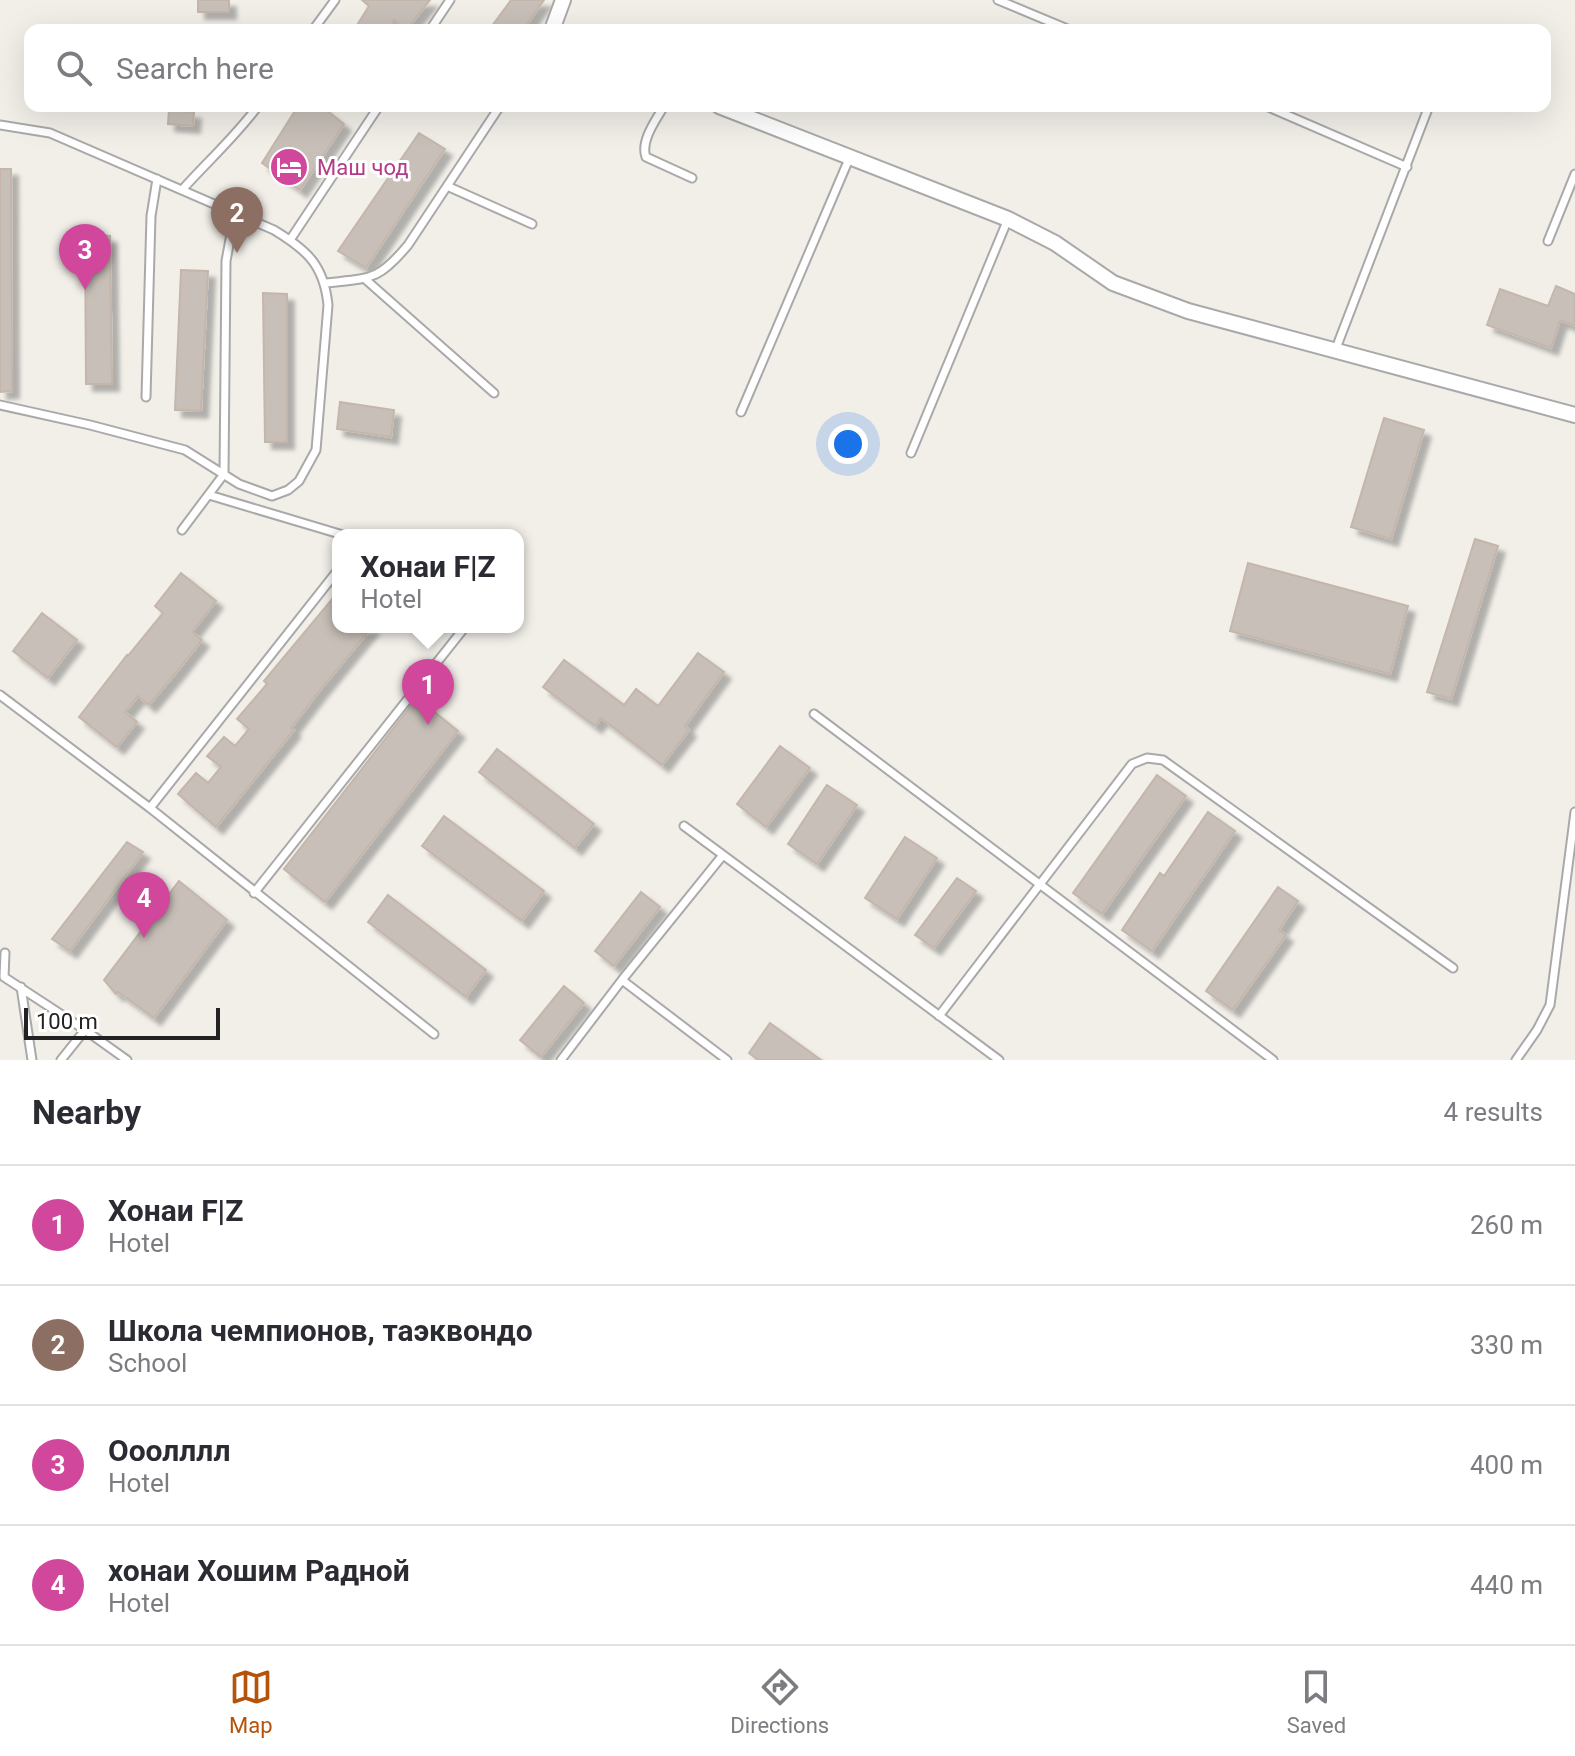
<!DOCTYPE html>
<html lang="en">
<head>
<meta charset="utf-8">
<style>
	body { margin:0; font-family:Roboto,sans-serif; background:#f7f7f7; color:#2b2b33 }
	.scale { position:absolute; left:24px; bottom:20px; width:196px; box-sizing:border-box; padding-left:8px; border:4px solid #222; border-top:0; font-size:22px; line-height:28px; white-space:nowrap; color:#222; -webkit-text-stroke:6px #fff; paint-order:stroke }
	.you { position:absolute; left:848px; top:444px; width:28px; height:28px; margin:-20px; border:6px solid #fff; border-radius:50%; background:#1a73e8; box-shadow:0 0 0 12px #1a73e833 }
	.badge { display:grid; place-items:center; width:52px; height:52px; border-radius:50%; background:#b45309; color:#fff; font-size:26px; font-weight:700 }
	.pin { position:absolute; translate:-50% -66px; filter:drop-shadow(0 2px 4px #0008) }
	.pin::after { content:''; position:absolute; top:42px; width:28px; height:24px; background:inherit; clip-path:polygon(0 0,100% 0,50% 100%) }
	.popup { position:absolute; left:332px; top:529px; width:192px; height:104px; box-sizing:border-box; display:grid; place-content:center; border-radius:16px; background:#fff; filter:drop-shadow(0 2px 6px #0005); font-size:26px; white-space:nowrap; color:#7c7c81 }
	.popup b { font-size:30px; color:#2b2b33 }
	.popup::after { content:''; position:absolute; left:50%; top:100%; margin-left:-16px; border:16px solid transparent; border-top-color:#fff }
	.list { margin:0; padding:0; list-style:none }
	h2 { display:flex; justify-content:space-between; align-items:center; height:104px; margin:0; padding:0 32px; font-size:34px }
	h2 small { font-size:26px; font-weight:400; color:#7c7c81 }
	.list li { display:grid; grid-template-columns:52px 1fr auto; gap:24px; align-items:center; box-sizing:border-box; height:120px; padding:0 32px; border-top:2px solid #e1e1e2 }
	.list b { display:block; font-size:30px; white-space:nowrap }
	.list p { margin:0; font-size:26px; white-space:nowrap; color:#7c7c81 }
	.list em { font-size:26px; font-style:normal; color:#7c7c81 }
	.icon { flex:none; width:44px; height:44px; fill:none; stroke:currentColor; stroke-width:2; stroke-linecap:round; stroke-linejoin:round }
	.map { position:relative; flex:none; width:1575px; height:1060px; overflow:hidden }
	.search { position:absolute; background:#fff; box-shadow:0 8px 32px #0002; left:24px; right:24px; top:24px; height:88px; display:flex; align-items:center; gap:20px; box-sizing:border-box; padding:0 28px; border-radius:16px; color:#7c7c81; font-size:30px }
	.sheet { height:584px; background:#fff }
	nav { display:flex; justify-content:space-around; align-items:center; box-sizing:border-box; height:112px; border-top:2px solid #e1e1e2; background:#fff; font-size:22px; color:#7c7c81 }
	nav a { display:grid; justify-items:center; gap:4px }
	nav .on { color:#b45309 }
	.map>svg:first-child { display:block }
	.building { fill:#c7bfb8; stroke:#c4b6ab; stroke-width:2; filter:url(#shadow) }
	.lines { fill:none; stroke-linecap:round; stroke-linejoin:round }
	.service-casing { stroke:#a9a9a9; stroke-width:11 }
	.minor-casing { stroke:#a9a9a9; stroke-width:18 }
	.service { stroke:#fff; stroke-width:7 }
	.minor { stroke:#fff; stroke-width:14 }
	.labels { text-anchor:middle; stroke-width:6; stroke-linejoin:round; paint-order:stroke }
	.hotel-label { font-size:22px; fill:#b23c85; stroke:#fff; text-anchor:start }
</style>
</head>
<body>
<div class="map">
<svg width="1575" height="1060" viewBox="0 0 1575 1060">
	<defs>
		<filter id="shadow"><feDropShadow dx="7" dy="7" stdDeviation="2" flood-color="#0004"/></filter>
	</defs>
	<rect width="100%" height="100%" fill="#f2efe9"/>
	<!-- building -->
	<path class="building" d="M 198,0 L 229,0 L 229,12 L 198,12 Z
		M 362,0 L 430,0 L 407,29 L 394,20 L 389,30 L 354,30 L 369,6 Z
		M 511,0 L 544,0 L 523,30 L 489,30 Z
		M 298,106 L 321,106 L 344,124 L 300,190 L 262,163 Z
		M 169,110 L 194,112 L 193,126 L 168,124 Z
		M 419,133 L 445,149 L 366,268 L 338,251 Z
		M 0,169 L 11,169 L 12,391 L 0,392 Z
		M 85,234 L 110,236 L 112,384 L 86,384 Z
		M 181,270 L 208,271 L 201,411 L 175,410 Z
		M 1556,286 L 1575,294 L 1575,326 L 1560,320 L 1551,348 L 1487,325 L 1500,289 L 1548,306 Z
		M 263,293 L 287,294 L 287,442 L 265,442 Z
		M 340,402 L 394,410 L 391,437 L 337,429 Z
		M 1384,418 L 1424,430 L 1391,539 L 1351,527 Z
		M 1475,539 L 1498,546 L 1451,699 L 1427,692 Z
		M 1248,563 L 1408,606 L 1390,674 L 1230,631 Z
		M 181,573 L 216,601 L 192,632 L 202,640 L 179,669 L 149,705 L 138,696 L 125,712 L 137,722 L 117,747 L 79,717 L 127,655 L 128,656 L 163,613 L 155,606 Z
		M 338,592 L 338,627 L 372,627 L 321,689 L 291,728 L 294,730 L 216,827 L 178,794 L 196,773 L 208,783 L 221,767 L 207,756 L 224,737 L 235,746 L 249,729 L 237,719 L 267,684 L 264,681 Z
		M 42,613 L 77,640 L 48,678 L 13,651 Z
		M 698,653 L 724,672 L 685,726 L 689,730 L 662,765 L 601,718 L 595,726 L 543,687 L 564,660 L 624,705 L 636,689 L 658,706 Z
		M 417,698 L 458,731 L 325,902 L 284,869 Z
		M 780,746 L 810,768 L 766,827 L 737,804 Z
		M 497,749 L 594,824 L 575,848 L 479,772 Z
		M 1157,775 L 1186,796 L 1102,914 L 1073,893 Z
		M 827,785 L 857,805 L 817,864 L 788,844 Z
		M 1208,812 L 1235,831 L 1152,951 L 1122,930 L 1160,873 L 1164,876 Z
		M 444,816 L 544,891 L 522,921 L 422,846 Z
		M 905,837 L 937,858 L 897,919 L 865,898 Z
		M 127,842 L 143,852 L 70,951 L 52,939 Z
		M 957,878 L 976,891 L 934,948 L 915,935 Z
		M 179,881 L 227,920 L 154,1018 L 118,992 L 116,994 L 104,980 Z
		M 1278,887 L 1298,901 L 1279,930 L 1286,935 L 1233,1010 L 1206,991 Z
		M 641,892 L 660,907 L 614,966 L 595,951 Z
		M 388,895 L 486,970 L 466,997 L 368,922 Z
		M 564,986 L 584,1003 L 541,1057 L 520,1040 Z
		M 770,1023 L 821,1060 L 758,1060 L 749,1053 Z"/>
	<g class="lines">
		<!-- service casing -->
		<g class="service-casing">
			<path id="service" d="M 998,0 L 1070,30
				M 313,30 L 335,0
				M 430,30 L 450,0
				M 664,106 C 656,120 640,141 646,157 L 692,178
				M 1266,106 L 1407,167
				M 0,125 L 50,133 L 274,230 C 307,250 324,265 328,305 L 316,450 L 299,481 L 288,490 L 272,496 L 239,484 L 185,450 L 90,425 L 0,405
				M 447,186 L 532,224
				M 182,190 C 207,162 235,137 258,106
				M 290,240 L 379,106
				M 1548,241 L 1575,174
				M 365,279 L 494,393
				M 326,283 C 371,278 378,281 408,245 L 500,106
				M 1335,351 L 1429,106
				M 146,397 L 151,216 L 157,179
				M 741,412 L 849,159
				M 911,453 L 1008,219
				M 209,495 L 343,535
				M 182,530 L 224,474 L 226,261 L 235,212
				M 0,695 L 150,808 L 434,1034
				M 814,714 L 1273,1060
				M 150,808 L 338,570
				M 684,826 L 999,1060
				M 254,893 L 465,627
				M 5,953 L 4,977 L 85,1030
				M 622,980 L 727,1060
				M 21,987 L 32,1060
				M 939,1016 L 1132,764 L 1147,758 L 1163,760 L 1453,968
				M 61,1060 L 85,1030 L 127,1060
				M 561,1060 L 622,980 L 723,855
				M 1516,1060 L 1537,1030 L 1550,1005 L 1575,812"/>
		</g>
		<!-- minor casing -->
		<g class="minor-casing">
			<path id="minor" d="M 552,30 L 563,0
				M 719,106 L 1008,219 L 1055,243 L 1113,283 L 1188,311 L 1575,415"/>
		</g>
		<!-- service -->
		<use href="#service" class="service"/>
		<!-- minor -->
		<use href="#minor" class="minor"/>
	</g>
	<!-- icons -->
	<defs>
		<g id="hotel-disc" transform="scale(2)"><circle r="9.5" fill="#d1479c" stroke="#fff"/><path d="M-6-4.5h1.5V1H6V5H4.5V3h-9V5H-6ZM-4 0a1.8 1.8 0 1 1 3.6 0ZM.5 0V-2.5h3Q6-2.5 6 0Z" fill="#fff"/></g>
	</defs>
	<g fill-rule="evenodd">
		<use href="#hotel-disc" x="289" y="167"/>
	</g>
	<g class="labels">
		<!-- hotel labels -->
		<g class="hotel-label">
			<text x="317" y="175">Маш чод</text>
		</g>
	</g>
</svg>
<div class="scale">100 m</div>
<div class="you"></div>
<div class="pin badge" style="left:428px;top:725px;background:#d1479c">1</div>
<div class="popup"><b>Хонаи F|Z</b>Hotel</div>
<div class="pin badge" style="left:237px;top:253px;background:#8d6e63">2</div>
<div class="pin badge" style="left:85px;top:290px;background:#d1479c">3</div>
<div class="pin badge" style="left:144px;top:938px;background:#d1479c">4</div>
<div class="search"><svg class="icon" aria-label="search" viewBox="0 0 24 24"><circle cx="10" cy="10" r="6"/><path d="M15 15l6 6"/></svg>Search here</div>
</div>
<section class="sheet">
<h2>Nearby<small>4 results</small></h2>
<ul class="list">
<li><span class="badge" style="background:#d1479c">1</span><div><b>Хонаи F|Z</b><p>Hotel</p></div><em>260 m</em></li>
<li><span class="badge" style="background:#8d6e63">2</span><div><b>Школа чемпионов, таэквондо</b><p>School</p></div><em>330 m</em></li>
<li><span class="badge" style="background:#d1479c">3</span><div><b>Ооолллл</b><p>Hotel</p></div><em>400 m</em></li>
<li><span class="badge" style="background:#d1479c">4</span><div><b>хонаи Хошим Радной</b><p>Hotel</p></div><em>440 m</em></li>
</ul>
</section>
<nav>
<a class="on"><svg class="icon" aria-label="map" viewBox="0 0 24 24"><path d="M3 6l6-2 6 2 6-2v14l-6 2-6-2-6 2zM9 4v14M15 6v14"/></svg>Map</a>
<a><svg class="icon" aria-label="directions" viewBox="0 0 24 24"><path d="M12 3l9 9-9 9-9-9zM9 14v-3h6M13 9l2 2-2 2"/></svg>Directions</a>
<a><svg class="icon" aria-label="saved" viewBox="0 0 24 24"><path d="M7 4h10v16l-5-4-5 4z"/></svg>Saved</a>
</nav>
</body>
</html>
